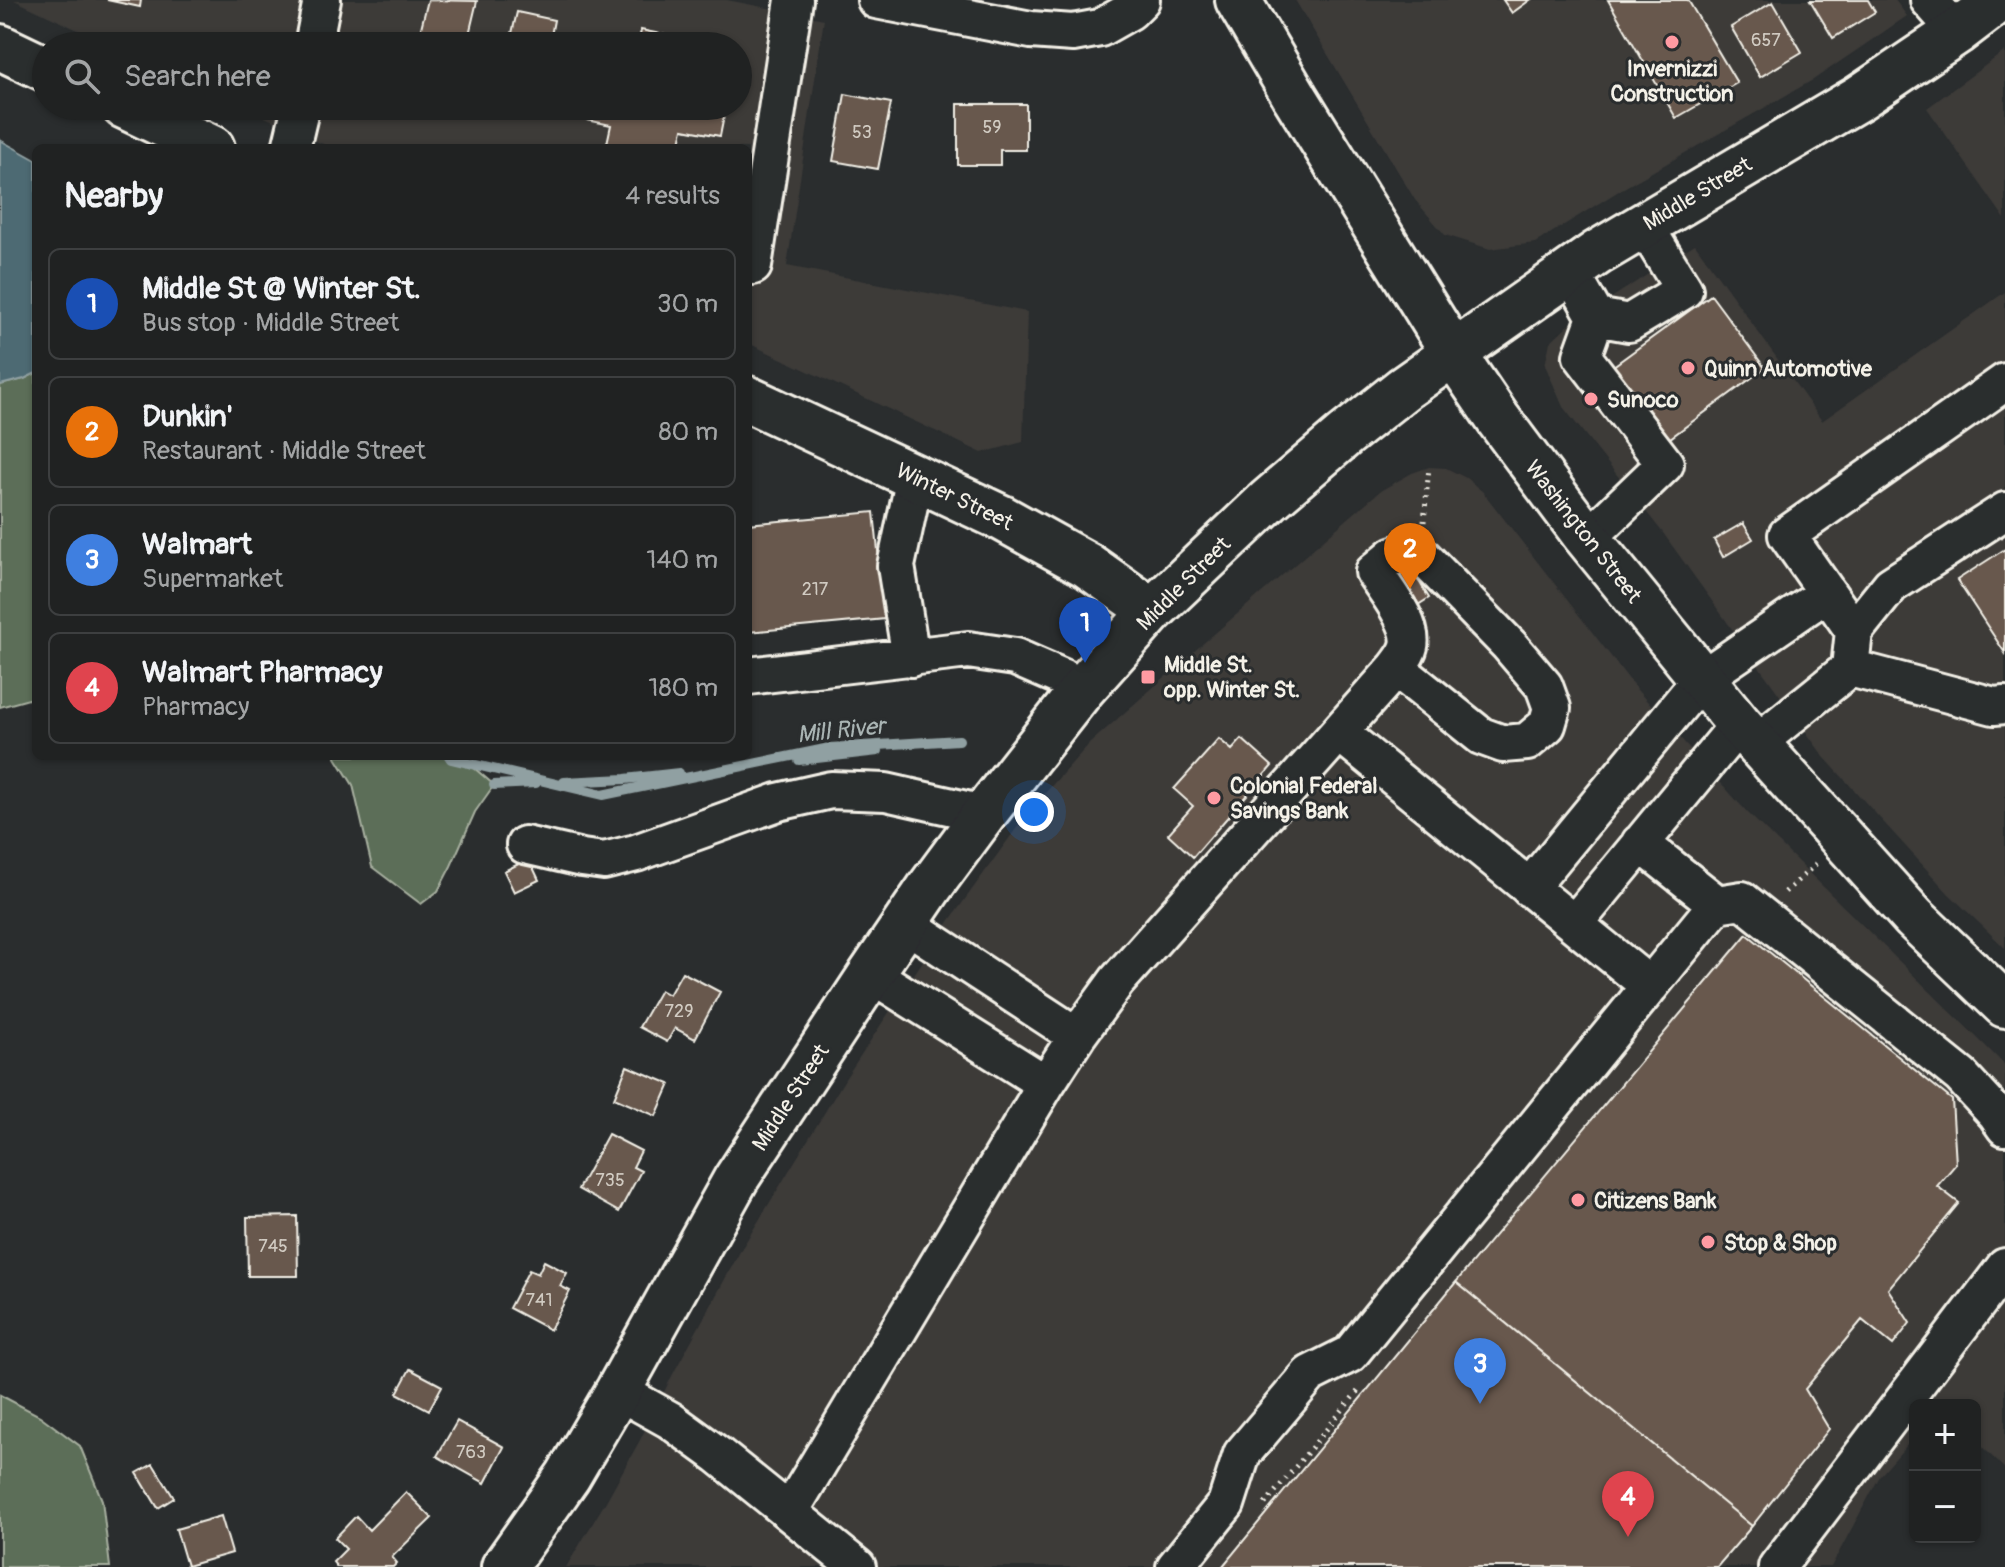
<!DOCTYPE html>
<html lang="en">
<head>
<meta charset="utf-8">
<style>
	body { margin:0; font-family:Pangolin,sans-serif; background:#2d2f2f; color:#f1f3f6 }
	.controls { position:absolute; right:24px; bottom:24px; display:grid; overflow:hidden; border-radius:12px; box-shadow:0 2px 6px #0004 }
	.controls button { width:72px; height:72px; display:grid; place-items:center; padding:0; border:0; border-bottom:2px solid #3d3f40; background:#202222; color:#f1f3f6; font:40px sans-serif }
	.you { position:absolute; left:1034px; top:812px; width:28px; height:28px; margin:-20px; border:6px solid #fff; border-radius:50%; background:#1a73e8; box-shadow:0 0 0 12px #1a73e833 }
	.badge { display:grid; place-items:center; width:52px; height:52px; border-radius:50%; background:#ff9aa2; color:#fff; font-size:26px; font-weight:700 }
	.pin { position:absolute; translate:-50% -66px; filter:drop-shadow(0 2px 4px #0008) }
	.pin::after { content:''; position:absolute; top:42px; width:28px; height:24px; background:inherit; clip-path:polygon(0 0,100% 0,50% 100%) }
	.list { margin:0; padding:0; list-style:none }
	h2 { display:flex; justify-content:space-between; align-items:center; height:104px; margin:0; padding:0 32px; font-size:34px }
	h2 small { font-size:26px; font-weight:400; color:#a2a4a5 }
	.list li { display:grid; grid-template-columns:52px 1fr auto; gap:24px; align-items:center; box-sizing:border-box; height:112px; margin:0 16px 16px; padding:0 16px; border:2px solid #3d3f40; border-radius:12px }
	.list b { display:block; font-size:30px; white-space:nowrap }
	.list p { margin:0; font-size:26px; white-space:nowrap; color:#a2a4a5 }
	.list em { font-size:26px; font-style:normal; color:#a2a4a5 }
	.icon { flex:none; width:44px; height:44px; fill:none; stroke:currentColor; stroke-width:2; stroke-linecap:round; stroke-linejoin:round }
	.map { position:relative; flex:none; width:2005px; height:1567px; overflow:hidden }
	.search { position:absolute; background:#202222; box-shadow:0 2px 6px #0004; left:32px; top:32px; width:720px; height:88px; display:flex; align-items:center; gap:20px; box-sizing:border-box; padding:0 28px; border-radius:44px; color:#a2a4a5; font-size:30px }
	.panel { position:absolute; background:#202222; box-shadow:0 2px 6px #0004; left:32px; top:144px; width:720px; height:616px; border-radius:12px }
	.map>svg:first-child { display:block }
	.built { fill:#3c3a38 }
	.green { fill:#5b6e59; stroke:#a8b0a0; stroke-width:2 }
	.water { fill:#4e6a73; stroke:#90a0a2; stroke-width:2 }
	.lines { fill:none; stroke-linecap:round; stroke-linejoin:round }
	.stream { stroke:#90a0a2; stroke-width:10 }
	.building { fill:#67584e; stroke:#f4f1e8; stroke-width:2 }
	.minor-casing { stroke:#f4f1e8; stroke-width:42 }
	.major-casing { stroke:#f4f1e8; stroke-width:50 }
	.path { stroke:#f4f1e8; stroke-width:5; stroke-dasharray:2 6; stroke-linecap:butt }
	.minor { stroke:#2a2d2e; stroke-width:36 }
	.major { stroke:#2a2d2e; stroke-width:44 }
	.poi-dot { fill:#ff9aa2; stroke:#2a2d2e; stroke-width:3 }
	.labels { text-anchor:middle; stroke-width:6; stroke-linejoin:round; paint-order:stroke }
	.number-label { font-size:18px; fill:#d1cbc2 }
	.poi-label { font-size:22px; font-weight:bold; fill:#f4f1e8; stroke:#2a2d2e; text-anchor:start }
	.street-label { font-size:22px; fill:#f4f1e8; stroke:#2a2d2e }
	.water-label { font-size:24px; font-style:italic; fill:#a9b4b3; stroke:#2a2d2e }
</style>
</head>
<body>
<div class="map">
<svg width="2005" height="1567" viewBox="0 0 2005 1567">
	<rect width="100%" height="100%" fill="#2a2d2e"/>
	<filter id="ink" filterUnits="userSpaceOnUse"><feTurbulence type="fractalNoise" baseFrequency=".0125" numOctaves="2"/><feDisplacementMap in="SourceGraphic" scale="16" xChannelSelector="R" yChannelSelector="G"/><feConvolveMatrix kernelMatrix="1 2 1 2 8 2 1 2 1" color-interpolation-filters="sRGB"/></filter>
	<g filter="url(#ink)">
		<!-- built -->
		<path class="built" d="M 14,0 L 727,0 L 824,19 L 787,266 L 1027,312 L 1023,442 L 982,453 L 748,343 L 748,148 L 331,148 L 241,106 L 738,106 L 738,46 L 112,46 Z
			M 1295,0 L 1895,0 L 1907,16 L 1813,80 L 1622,189 L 1535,243 L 1490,249 L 1445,235 L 1415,200 Z
			M 2005,51 L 2005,219 L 1927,108 Z
			M 1695,244 L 1822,421 L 2005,292 L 2005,948 L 1949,894 L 1824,757 L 1663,533 L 1563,407 L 1545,365 L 1550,342 L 1566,327 Z
			M 1429,467 L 1446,468 L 1466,478 L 1483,492 L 1638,691 L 1748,813 L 2005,1065 L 2005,1469 L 1975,1440 L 1975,1405 L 1915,1405 L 1915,1436 L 1880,1476 L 1831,1567 L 566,1567 L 605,1503 L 640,1440 L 673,1374 L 742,1248 L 845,1079 L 950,920 L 1028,812 L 1090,743 L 1207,640 L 1380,491 L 1412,473 Z"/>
		<!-- green -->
		<path class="green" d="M 36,373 L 36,697 L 0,707 L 0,385 L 24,379 Z
			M 335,756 L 460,756 L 494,785 L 475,812 L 451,866 L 438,891 L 421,904 L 372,867 L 353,785 Z
			M 0,1395 L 40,1416 L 80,1446 L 102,1500 L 110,1567 L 0,1567 Z"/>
		<!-- water -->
		<path class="water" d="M 0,140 L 36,160 L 36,373 L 24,379 L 0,385 Z"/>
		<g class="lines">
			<!-- stream -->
			<path class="stream" d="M 449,756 L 451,759 L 603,795 L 830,748 L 959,740
				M 799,760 L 878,751
				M 564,782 L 625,779 L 679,773
				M 494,785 L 536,783"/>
		</g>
		<!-- building -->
		<path class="building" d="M 107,0 L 141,0 L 140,7 Z
			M 428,0 L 477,1 L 467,43 L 420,32 Z
			M 1503,0 L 1530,0 L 1512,13 Z
			M 1608,0 L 1688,0 L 1737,83 L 1676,118 Z
			M 1810,0 L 1868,0 L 1875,12 L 1833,38 Z
			M 1773,2 L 1802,52 L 1760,77 L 1731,27 Z
			M 517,12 L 554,20 L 549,46 L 509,46 Z
			M 641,30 L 690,40 L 689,46 L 638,46 Z
			M 845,94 L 891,103 L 878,169 L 833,161 Z
			M 958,104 L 1026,104 L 1026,150 L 1000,150 L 1000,165 L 958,165 Z
			M 390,106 L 470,106 L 470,108 L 390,112 Z
			M 589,106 L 726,106 L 720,136 L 683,129 L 679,148 L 606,148 L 611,125 L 587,120 Z
			M 1711,295 L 1765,368 L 1666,441 L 1612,367 Z
			M 874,512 L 885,619 L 748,632 L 748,524 Z
			M 1743,523 L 1753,539 L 1723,557 L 1714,540 Z
			M 2005,549 L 2005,653 L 1957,580 Z
			M 1411,568 L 1429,598 L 1410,610 L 1392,580 Z
			M 1219,739 L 1232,750 L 1242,739 L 1272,766 L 1193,857 L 1168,834 L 1193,806 L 1174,789 Z
			M 529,859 L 539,880 L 514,892 L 504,871 Z
			M 1747,934 L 1952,1100 L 1956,1164 L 1937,1186 L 1959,1203 L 1888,1289 L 1910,1323 L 1893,1345 L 1862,1320 L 1805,1389 L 1829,1429 L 1752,1526 L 1456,1282 Z
			M 682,972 L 720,992 L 695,1039 L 675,1028 L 667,1042 L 639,1027 L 660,990 L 669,995 Z
			M 627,1066 L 670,1084 L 656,1116 L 614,1098 Z
			M 608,1134 L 641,1151 L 633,1167 L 641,1171 L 619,1212 L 578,1189 Z
			M 297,1216 L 298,1276 L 248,1276 L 247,1217 Z
			M 544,1261 L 567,1273 L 560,1286 L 570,1291 L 550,1330 L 509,1308 L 529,1270 L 538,1274 Z
			M 1456,1282 L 1752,1526 L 1717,1567 L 1222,1567 Z
			M 410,1369 L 442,1386 L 429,1410 L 397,1393 Z
			M 457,1421 L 504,1447 L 485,1483 L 437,1456 Z
			M 153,1464 L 174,1498 L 158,1508 L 137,1473 Z
			M 406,1492 L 432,1518 L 392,1557 L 397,1563 L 393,1567 L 337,1567 L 333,1562 L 346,1549 L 335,1538 L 356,1516 L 369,1530 Z
			M 221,1516 L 232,1553 L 187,1566 L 176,1529 Z"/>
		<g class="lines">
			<!-- minor casing -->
			<g class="minor-casing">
				<path id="minor" d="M 876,0 L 1031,30 L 1073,33 L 1100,28 L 1130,11 L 1141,0
					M 1929,0 L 1957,32
					M 313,46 L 322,0
					M 291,148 L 301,106
					M 748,263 L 753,266 L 794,0
					M 1570,271 L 1596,317 L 1582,356 L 1665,464 L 1588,538
					M 1596,317 L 1629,323 L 1684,290 L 1644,225
					M 1854,631 L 1787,535 L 2005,382
					M 911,658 L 896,566 L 915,477
					M 1850,668 L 1994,706 L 2005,705
					M 748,676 L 968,650 L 1015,657 L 1084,687
					M 1757,743 L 1850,668 L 1854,631 L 1891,585 L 2005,511
					M 1640,843 L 1717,904 L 1742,900 L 1961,1076 L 1996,1114 L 2005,1127
					M 525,845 L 582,858 L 604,861 L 636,853 L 778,802 L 831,790 L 886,792 L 984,814
					M 1529,888 L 1701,679 L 1827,593
					M 1575,923 L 1739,724
					M 906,924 L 1077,1036
					M 871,974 L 1046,1084
					M 1650,986 L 1717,904
					M 618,1391 L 670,1420 L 718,1455 L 857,1567
					M 790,1511 L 1046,1084 L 1077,1036 L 1117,981 L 1396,668 L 1481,736 L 1503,744 L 1527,742 L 1547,725 L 1552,708 L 1544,686 L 1509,645 L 1423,557 L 1410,551 L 1394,555 L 1374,572 C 1386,591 1414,624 1409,646 C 1407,655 1401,661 1396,668
					M 1175,1567 L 1226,1504 L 1242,1454 L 1310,1374 L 1350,1354 L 1650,986 L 1340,733
					M 1777,1567 L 2005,1267"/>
			</g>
			<!-- major casing -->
			<g class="major-casing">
				<path id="major" d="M 1238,0 L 1295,97 L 1454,354 L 1498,419 L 1584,534 L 1739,724 L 1914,918 L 2005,1005
					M 0,47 L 46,69
					M 124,106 L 212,148
					M 748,399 L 1002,518 L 1087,565 L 1152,611
					M 504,1567 L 568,1476 L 618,1391 L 736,1179 L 871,974 L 930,887 L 984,814 L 1084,687 L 1152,611 L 1269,500 L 1345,435 L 1403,389 L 1597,253 L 1859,98 L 1957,32 L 1999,0"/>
			</g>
			<!-- path -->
			<path class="path" d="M 1424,522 L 1429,467
				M 1785,892 L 1816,864
				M 1265,1504 L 1358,1391"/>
			<!-- minor -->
			<use href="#minor" class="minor"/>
			<!-- major -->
			<use href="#major" class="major"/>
		</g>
	</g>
	<!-- markers -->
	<g class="poi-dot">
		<circle cx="1672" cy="42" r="8"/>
		<circle cx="1688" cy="368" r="8"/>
		<circle cx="1591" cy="399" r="8"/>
		<rect x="1140" y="669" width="16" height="16" rx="4"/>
		<circle cx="1214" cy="798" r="8"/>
		<circle cx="1578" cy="1200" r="8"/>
		<circle cx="1708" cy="1242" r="8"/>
	</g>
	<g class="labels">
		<!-- number labels -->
		<g class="number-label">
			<text x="1766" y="46">657</text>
			<text x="992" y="133">59</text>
			<text x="862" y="138">53</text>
			<text x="815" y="595">217</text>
			<text x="679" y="1017">729</text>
			<text x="610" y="1186">735</text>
			<text x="273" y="1252">745</text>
			<text x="539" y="1306">741</text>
			<text x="471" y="1458">763</text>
		</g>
		<!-- poi labels -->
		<g class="poi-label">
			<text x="1672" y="76" text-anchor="middle">Invernizzi<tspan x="1672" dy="25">Construction</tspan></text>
			<text x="1704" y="376">Quinn Automotive</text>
			<text x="1607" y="407">Sunoco</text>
			<text x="1164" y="672">Middle St.<tspan x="1164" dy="25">opp. Winter St.</tspan></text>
			<text x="1230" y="793">Colonial Federal<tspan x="1230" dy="25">Savings Bank</tspan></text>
			<text x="1594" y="1208">Citizens Bank</text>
			<text x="1724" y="1250">Stop &amp; Shop</text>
		</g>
		<!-- street labels -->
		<g class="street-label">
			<text transform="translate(1697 193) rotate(-31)" y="8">Middle Street</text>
			<text transform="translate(955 496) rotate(26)" y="8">Winter Street</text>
			<text transform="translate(1584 531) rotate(52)" y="8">Washington Street</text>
			<text transform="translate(1183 583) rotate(-45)" y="8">Middle Street</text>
			<text transform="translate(790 1097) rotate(-57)" y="8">Middle Street</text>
		</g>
		<!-- water labels -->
		<g class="water-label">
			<text transform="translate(841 730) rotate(-6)" y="8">Mill River</text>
		</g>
	</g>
</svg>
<div class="controls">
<button>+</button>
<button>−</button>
</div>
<div class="you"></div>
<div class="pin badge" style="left:1085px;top:663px;background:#1a4fb4">1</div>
<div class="pin badge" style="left:1410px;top:589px;background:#e8710a">2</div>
<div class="pin badge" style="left:1480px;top:1404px;background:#3f7fe0">3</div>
<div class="pin badge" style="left:1628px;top:1537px;background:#e0444e">4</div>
<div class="search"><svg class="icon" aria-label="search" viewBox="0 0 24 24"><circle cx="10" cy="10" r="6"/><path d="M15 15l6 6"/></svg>Search here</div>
<section class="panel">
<h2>Nearby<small>4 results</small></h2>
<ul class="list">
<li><span class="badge" style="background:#1a4fb4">1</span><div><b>Middle St @ Winter St.</b><p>Bus stop · Middle Street</p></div><em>30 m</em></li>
<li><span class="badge" style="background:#e8710a">2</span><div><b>Dunkin'</b><p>Restaurant · Middle Street</p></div><em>80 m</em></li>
<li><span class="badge" style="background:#3f7fe0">3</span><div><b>Walmart</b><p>Supermarket</p></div><em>140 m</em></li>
<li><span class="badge" style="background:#e0444e">4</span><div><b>Walmart Pharmacy</b><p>Pharmacy</p></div><em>180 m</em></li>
</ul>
</section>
</div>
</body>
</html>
